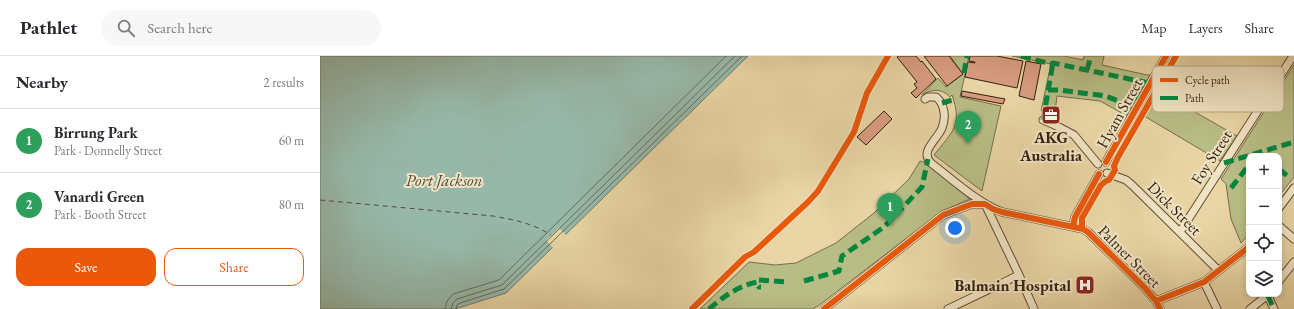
<!DOCTYPE html>
<html lang="en">
<head>
<meta charset="utf-8">
<style>
	body { margin:0; font-family:"EB Garamond",serif; background:#f7f7f7; color:#2b2b33 }
	.controls { position:absolute; right:12px; bottom:12px; display:grid; overflow:hidden; border-radius:8px; box-shadow:0 2px 6px #0003 }
	.controls button { width:36px; height:36px; display:grid; place-items:center; padding:0; border:0; border-bottom:1px solid #e1e1e2; background:#fff; color:#2b2b33; font:20px sans-serif }
	.you { position:absolute; left:635px; top:172px; width:14px; height:14px; margin:-10px; border:3px solid #fff; border-radius:50%; background:#1a73e8; box-shadow:0 0 0 6px #1a73e833 }
	.badge { display:grid; place-items:center; width:26px; height:26px; border-radius:50%; background:#ea580c; color:#fff; font-size:13px; font-weight:700 }
	.pin { position:absolute; translate:-50% -33px; filter:drop-shadow(0 1px 2px #0008) }
	.pin::after { content:''; position:absolute; top:21px; width:14px; height:12px; background:inherit; clip-path:polygon(0 0,100% 0,50% 100%) }
	.list { margin:0; padding:0; list-style:none }
	h2 { display:flex; justify-content:space-between; align-items:center; height:52px; margin:0; padding:0 16px; font-size:17px }
	h2 small { font-size:13px; font-weight:400; color:#7c7c81 }
	.list li { display:grid; grid-template-columns:26px 1fr auto; gap:12px; align-items:center; box-sizing:border-box; height:64px; padding:0 16px; border-top:1px solid #e1e1e2 }
	.list b { display:block; font-size:15px; white-space:nowrap }
	.list p { margin:0; font-size:13px; white-space:nowrap; color:#7c7c81 }
	.list em { font-size:13px; font-style:normal; color:#7c7c81 }
	.actions { display:flex; gap:8px; padding:12px 16px }
	.actions a { flex:1; padding:9px 0; border:1px solid #ea580c; border-radius:12px; text-align:center; font-size:14px; color:#ea580c }
	.actions .main { background:#ea580c; color:#fff }
	.icon { flex:none; width:22px; height:22px; fill:none; stroke:currentColor; stroke-width:2; stroke-linecap:round; stroke-linejoin:round }
	.map { position:relative; flex:none; width:974px; height:253px; overflow:hidden }
	header { display:flex; align-items:center; gap:24px; box-sizing:border-box; height:56px; padding:0 20px; background:#fff; border-bottom:1px solid #e1e1e2 }
	header strong { font-size:19px }
	nav { display:flex; gap:22px; margin-inline-start:auto; font-size:14px }
	.search { width:280px; height:36px; background:#f7f7f7; display:flex; align-items:center; gap:10px; box-sizing:border-box; padding:0 14px; border-radius:22px; color:#7c7c81; font-size:15px }
	main { display:flex }
	aside { flex:1; background:#fff }
	.map>svg:first-child { display:block }
	.green { fill:#b8bd85; stroke:#766e4a }
	.water { fill:#97b8a9; stroke:#6f7b6b }
	.pier { fill:#e9d5a5 }
	.lines { fill:none; stroke-linecap:round; stroke-linejoin:round }
	.shore { stroke:#656c5c; stroke-width:1 }
	.ferry { stroke:#514d3d; stroke-width:1; stroke-dasharray:5 4; stroke-linecap:butt }
	.building { fill:#d89c81; stroke:#331f0f }
	.minor-casing { stroke:#604c34; stroke-width:9 }
	.minor { stroke:#f1e4c4; stroke-width:7 }
	.quiet { stroke:#00873e; stroke-width:5; stroke-dasharray:10 5; stroke-linecap:butt }
	.cycleway-casing { stroke:#f1e4c4; stroke-width:8 }
	.cycleway { stroke:#e8590c; stroke-width:6 }
	.labels { text-anchor:middle; stroke-width:4; stroke-linejoin:round; paint-order:stroke }
	.street-label { font-size:16px; fill:#331f0f; stroke:#f1e4c4 }
	.poi-label { font-size:16px; font-weight:bold; fill:#331f0f; stroke:#f1e4c4 }
	.water-label { font-size:17px; font-style:italic; fill:#514d3d; stroke:#f1e4c4 }
	.key { fill:#f1e4c4; stroke:#b8a98e; stroke-width:1 }
	.key-label { font-size:11px; fill:#331f0f }
</style>
</head>
<body>
<header>
<strong>Pathlet</strong>
<div class="search"><svg class="icon" aria-label="search" viewBox="0 0 24 24"><circle cx="10" cy="10" r="6"/><path d="M15 15l6 6"/></svg>Search here</div>
<nav><a>Map</a><a>Layers</a><a>Share</a></nav>
</header>
<main>
<aside>
<h2>Nearby<small>2 results</small></h2>
<ul class="list">
<li><span class="badge" style="background:#2e9e5b">1</span><div><b>Birrung Park</b><p>Park · Donnelly Street</p></div><em>60 m</em></li>
<li><span class="badge" style="background:#2e9e5b">2</span><div><b>Vanardi Green</b><p>Park · Booth Street</p></div><em>80 m</em></li>
</ul>
<div class="actions"><a class="main">Save</a><a>Share</a></div>
</aside>
<div class="map">
<svg width="974" height="253" viewBox="0 0 974 253">
	<rect width="100%" height="100%" fill="#e9d5a5"/>
	<filter id="stains"><feTurbulence type="fractalNoise" baseFrequency=".005" numOctaves="4"/><feColorMatrix values="0 0 0 0 .2 0 0 0 0 .09 0 0 0 0 .02 0 0 0 .5 -.17"/></filter>
	<radialGradient id="worn" r=".72"><stop offset=".6" stop-color="#630" stop-opacity="0"/><stop offset="1" stop-color="#630" stop-opacity=".3"/></radialGradient>
	<!-- green -->
	<path class="green" d="M 630,0 L 649,0 L 640,41 L 681,50 L 662,135 L 614,99 C 632,76 643,70 632,39 L 630,41 C 621,32 612,33 602,39 L 618,22 L 626,31 L 643,18 Z
		M 692,0 L 744,0 L 763,4 L 764,0 L 784,0 L 782,9 L 827,19 L 830,19 L 804,64 L 800,56 L 780,45 L 737,40 L 734,64 C 731,58 728,54 721,55 L 731,8 Z
		M 974,9 L 974,121 L 959,140 L 959,100 L 929,100 L 929,178 L 921,187 L 911,163 L 906,128 L 901,123 Z
		M 833,32 L 917,80 L 900,105 L 819,57 Z
		M 600,105 L 606,107 L 650,143 L 622,155 L 498,250 L 493,253 L 380,253 L 429,206 L 455,209 L 476,207 L 516,187 L 554,157 L 589,123 Z"/>
	<!-- water -->
	<path class="water" d="M 0,0 L 428,0 L 186,237 L 135,253 L 0,253 Z"/>
	<!-- pier -->
	<path class="pier" d="M 239,172 L 246,179 L 233,192 L 226,184 Z"/>
	<g class="lines">
		<!-- shore -->
		<path class="shore" d="M 125,253 L 127,245 L 133,238 L 179,224 L 406,0
			M 131,253 L 133,247 L 137,243 L 182,229 L 415,0
			M 136,253 L 137,249 L 140,247 L 184,233 L 422,0"/>
		<!-- ferry -->
		<path class="ferry" d="M 0,144 L 173,160 C 195,164 212,167 231,179"/>
	</g>
	<!-- building -->
	<path class="building" d="M 578,0 L 596,0 L 601,6 L 602,5 L 616,23 L 596,42 L 591,37 L 597,32 L 594,28 L 597,26 L 577,1 Z
		M 604,0 L 629,0 L 643,18 L 627,30 Z
		M 650,0 L 677,0 L 703,5 L 697,32 L 645,21 L 648,6 L 655,7 L 655,6 L 649,5 Z
		M 706,5 L 721,8 L 714,44 L 699,40 Z
		M 642,35 L 685,43 L 683,48 L 641,40 Z
		M 564,55 L 572,63 L 546,89 L 537,81 Z"/>
	<g class="lines">
		<!-- minor casing -->
		<g class="minor-casing">
			<path id="minor" d="M 605,43 L 608,41 L 616,41 C 625,48 626,62 622,72 C 618,83 599,95 611,107 C 632,123 658,147 682,156 L 763,173 L 768,176 L 824,231 L 836,245 L 840,253
				M 723,64 L 739,71 L 754,79 L 778,108
				M 786,106 L 846,0
				M 787,117 L 806,124 L 812,129 L 898,214
				M 665,148 L 699,219 L 714,253
				M 959,152 L 974,132
				M 753,170 L 755,161 L 779,118
				M 959,170 L 974,183
				M 860,176 L 973,0
				M 959,225 L 974,206
				M 884,226 L 897,253
				M 948,240 L 954,253
				M 836,245 L 884,226 L 929,191
				M 504,253 L 623,159 L 652,148 L 665,148
				M 628,253 L 699,219
				M 930,253 L 949,238"/>
		</g>
		<!-- minor -->
		<use href="#minor" class="minor"/>
		<!-- quiet -->
		<path class="quiet" d="M 701,0 L 731,8 L 733,7 L 824,26 L 829,29
			M 767,14 L 771,0
			M 644,17 L 647,0
			M 728,34 L 739,34 L 786,40 L 811,50 L 824,26
			M 622,47 L 636,43
			M 723,64 L 733,7
			M 904,107 L 974,86
			M 959,113 L 970,122
			M 911,132 L 929,109
			M 439,224 L 469,226
			M 484,225 L 519,215 L 522,200 L 564,171 L 602,131 L 608,103
			M 948,240 L 954,253
			M 389,253 C 403,241 418,230 437,226 L 439,231 L 441,231"/>
		<!-- cycleway casing -->
		<g class="cycleway-casing">
			<path id="cycleway" d="M 786,106 L 846,0
				M 753,170 L 755,161 L 779,118
				M 762,172 L 762,162 L 781,129 L 786,125 L 789,124 L 795,114 L 794,110 L 798,101 L 856,0
				M 836,245 L 884,226 L 929,191
				M 372,253 L 425,201 L 434,196 L 488,146 L 498,135 L 534,76 L 547,37 L 568,0
				M 504,253 L 623,159 L 652,148 L 665,148 L 673,153 L 682,156 L 763,173 L 768,176 L 824,231 L 836,245 L 840,253"/>
		</g>
		<!-- cycleway -->
		<use href="#cycleway" class="cycleway"/>
	</g>
	<!-- icons -->
	<defs>
		<g id="office-square" transform="scale(1)"><rect x="-9" y="-9" width="18" height="18" rx="4" fill="#8f2418" stroke="#f1e4c4"/><path d="M-6-3h4V-5.5h4V-3h4V5H-6ZM-1-4.5V-3h2v-1.5ZM-6 0V1H6V0Z" fill="#fff"/></g>
		<g id="hospital-square" transform="scale(1)"><rect x="-9" y="-9" width="18" height="18" rx="4" fill="#8f2418" stroke="#f1e4c4"/><path d="M-5-5h3v3.5h4V-5h3V5h-3V1.5h-4V5h-3Z" fill="#fff"/></g>
	</defs>
	<g fill-rule="evenodd">
		<use href="#office-square" x="731" y="59"/>
		<use href="#hospital-square" x="765" y="229"/>
	</g>
	<g class="labels">
		<!-- street labels -->
		<g class="street-label">
			<text transform="translate(799 57) rotate(-61)" y="6">Hyam Street</text>
			<text transform="translate(891 101) rotate(-57)" y="6">Foy Street</text>
			<text transform="translate(855 152) rotate(45)" y="6">Dick Street</text>
			<text transform="translate(810 200) rotate(45)" y="6">Palmer Street</text>
		</g>
		<!-- poi labels -->
		<g class="poi-label">
			<text x="731" y="87">AKG<tspan x="731" dy="18">Australia</tspan></text>
			<text x="751" y="235" text-anchor="end">Balmain Hospital</text>
		</g>
		<!-- water labels -->
		<g class="water-label">
			<text x="124" y="130">Port Jackson</text>
		</g>
	</g>
	<!-- legend -->
	<rect x="832" y="10" width="132" height="46" rx="6" class="key"/>
	<rect x="840" y="22" width="18" height="4" fill="#e8590c"/>
	<rect x="840" y="40" width="18" height="4" fill="#00873e"/>
	<g class="key-label">
		<text x="865" y="28">Cycle path</text>
		<text x="865" y="46">Path</text>
	</g>
	<rect width="100%" height="100%" filter="url(#stains)"/>
	<rect width="100%" height="100%" fill="url(#worn)"/>
</svg>
<div class="controls">
<button>+</button>
<button>−</button>
<button><svg class="icon" aria-label="locate" viewBox="0 0 24 24"><circle cx="12" cy="12" r="6"/><path d="M12 2v4M12 18v4M2 12h4M18 12h4"/></svg></button>
<button><svg class="icon" aria-label="layers" viewBox="0 0 24 24"><path d="M12 4l9 5-9 5-9-5zM3 14l9 5 9-5"/></svg></button>
</div>
<div class="you"></div>
<div class="pin badge" style="left:570px;top:170px;background:#2e9e5b">1</div>
<div class="pin badge" style="left:648px;top:88px;background:#2e9e5b">2</div>
</div>
</main>
</body>
</html>
